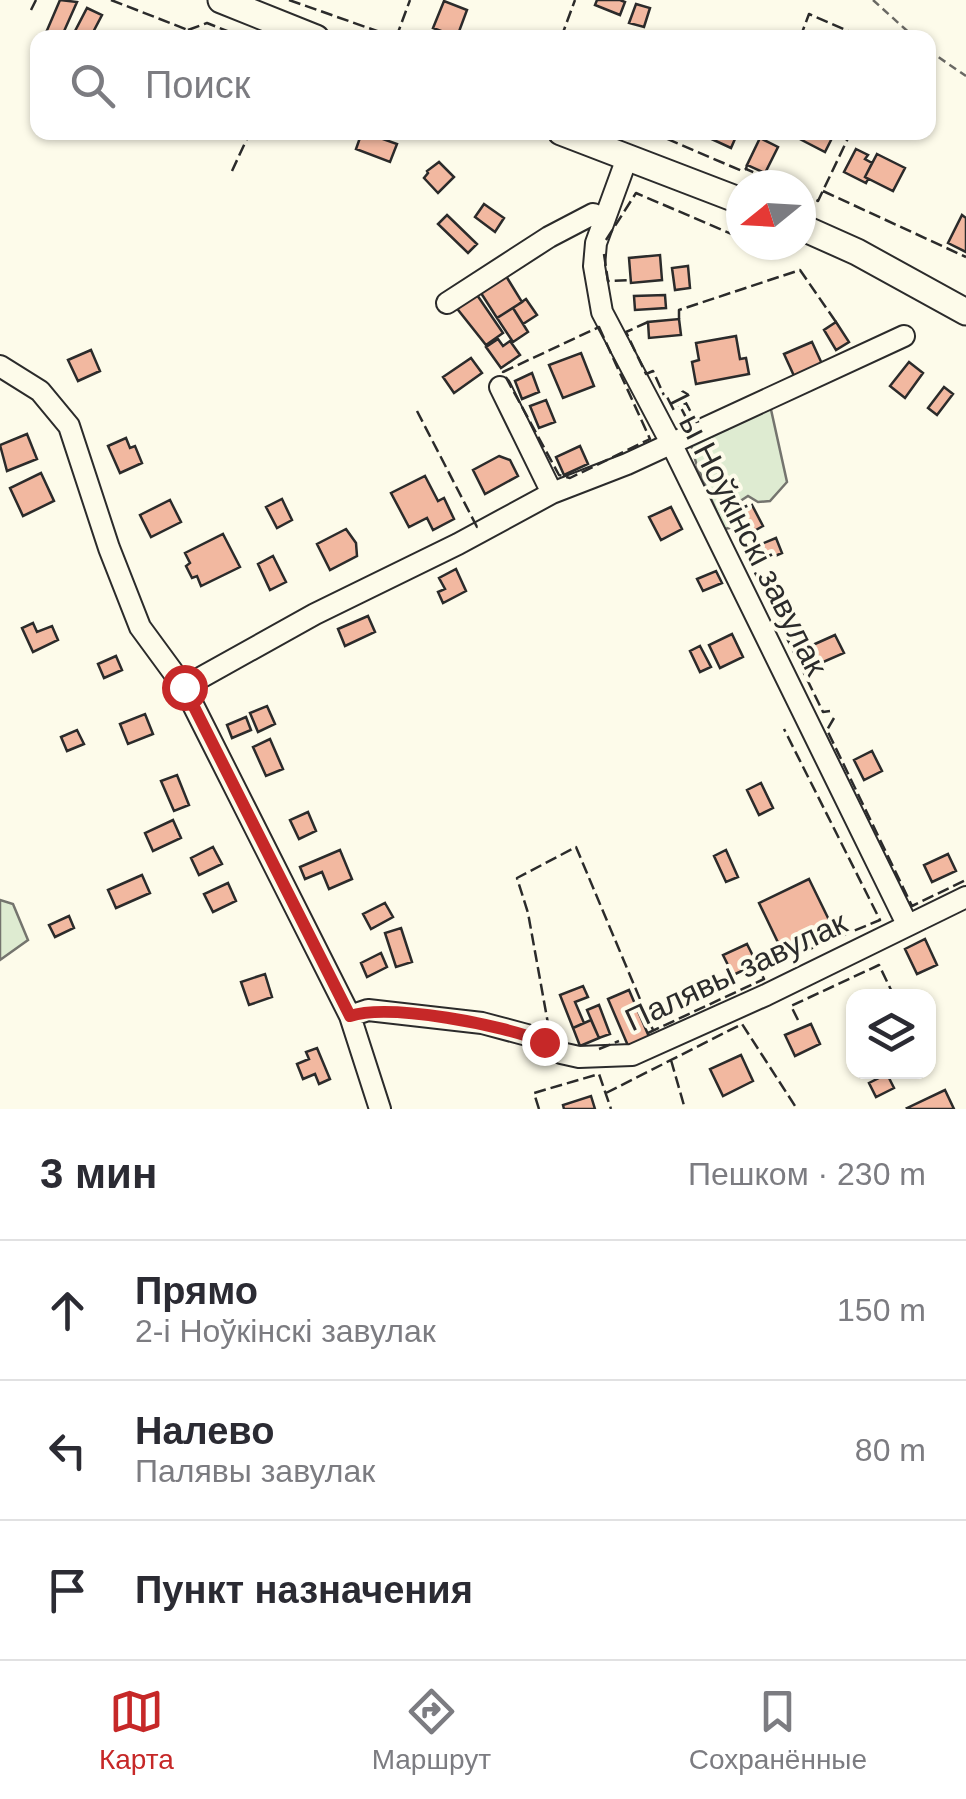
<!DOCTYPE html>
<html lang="ru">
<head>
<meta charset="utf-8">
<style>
	body { margin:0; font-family:Arial,sans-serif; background:#f2f2f3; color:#2b2b33 }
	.controls { position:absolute; right:30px; bottom:30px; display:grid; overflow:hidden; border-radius:20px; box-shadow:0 2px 8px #0004 }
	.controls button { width:90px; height:90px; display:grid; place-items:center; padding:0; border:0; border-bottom:2px solid #e1e1e2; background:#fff; color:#2b2b33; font:50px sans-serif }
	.compass { position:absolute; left:726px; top:170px; width:90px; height:90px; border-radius:50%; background:#fff; box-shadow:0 2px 8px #0004; rotate:252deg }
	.stop { position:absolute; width:30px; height:30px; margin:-22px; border:8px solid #c62828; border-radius:50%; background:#fff }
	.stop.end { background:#c62828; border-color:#fff; box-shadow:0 2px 10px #0008 }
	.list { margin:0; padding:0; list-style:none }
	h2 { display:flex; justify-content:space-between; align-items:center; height:130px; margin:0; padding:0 40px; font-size:42px }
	h2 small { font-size:32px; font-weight:400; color:#7c7c81 }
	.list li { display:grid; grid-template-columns:65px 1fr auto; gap:30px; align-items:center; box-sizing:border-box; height:140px; padding:0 40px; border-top:2px solid #e1e1e2 }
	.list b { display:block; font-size:38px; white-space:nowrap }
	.list p { margin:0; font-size:32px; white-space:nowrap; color:#7c7c81 }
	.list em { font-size:32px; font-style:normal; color:#7c7c81 }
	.icon { flex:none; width:55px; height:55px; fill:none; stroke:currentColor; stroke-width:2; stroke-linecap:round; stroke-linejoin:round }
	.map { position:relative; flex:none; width:966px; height:1109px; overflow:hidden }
	.search { position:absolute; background:#fff; box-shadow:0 2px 8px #0004; left:30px; right:30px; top:30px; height:110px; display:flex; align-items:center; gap:25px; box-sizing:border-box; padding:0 35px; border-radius:20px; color:#7c7c81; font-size:38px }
	.sheet { height:550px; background:#fff }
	nav { display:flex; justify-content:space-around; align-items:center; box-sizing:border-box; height:140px; border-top:2px solid #e1e1e2; background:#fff; font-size:28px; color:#7c7c81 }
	nav a { display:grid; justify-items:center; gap:5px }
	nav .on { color:#c62828 }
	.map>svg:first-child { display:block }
	.green { fill:#deebd1; stroke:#74746e; stroke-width:2.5 }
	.building { fill:#f2b8a0; stroke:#2b2b2b; stroke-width:2.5 }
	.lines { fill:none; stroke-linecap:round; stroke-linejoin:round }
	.minor-casing { stroke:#2b2b2b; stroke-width:24 }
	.major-casing { stroke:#2b2b2b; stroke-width:29 }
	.path { stroke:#6a6964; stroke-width:2.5; stroke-dasharray:8 5; stroke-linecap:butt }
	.minor { stroke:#fdfbea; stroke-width:20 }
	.major { stroke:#fdfbea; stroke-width:25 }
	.fence { stroke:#2b2b2b; stroke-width:2.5; stroke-dasharray:12 5; stroke-linecap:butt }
	.route { stroke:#c62828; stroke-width:12 }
	.labels { text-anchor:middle; stroke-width:8; stroke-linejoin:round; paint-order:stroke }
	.street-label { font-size:32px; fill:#2b2b2b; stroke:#fdfbea }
</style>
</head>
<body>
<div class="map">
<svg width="966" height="1109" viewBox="0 0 966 1109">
	<rect width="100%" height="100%" fill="#fdfbea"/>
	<!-- green -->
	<path class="green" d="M 770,405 L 787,482 L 770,501 L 758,502 L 748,496 L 731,507 L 735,527 L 724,529 L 697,466 L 689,438 Z
		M 0,900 L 13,904 L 28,940 L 0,960 Z"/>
	<!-- building -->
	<path class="building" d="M 60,0 L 77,2 L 61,38 L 49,38 L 45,35 Z
		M 597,0 L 620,0 L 625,2 L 620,15 L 595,5 Z
		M 444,1 L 467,10 L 457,37 L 433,28 Z
		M 636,4 L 650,8 L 644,27 L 629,23 Z
		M 87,8 L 102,15 L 90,38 L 83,38 L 74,33 Z
		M 362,132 L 382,132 L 380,138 L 397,144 L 390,162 L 356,149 Z
		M 706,132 L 738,132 L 731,148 L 705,136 Z
		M 796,132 L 835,132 L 825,152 L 794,136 Z
		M 760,138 L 778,147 L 765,173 L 747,165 Z
		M 856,149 L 868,155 L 865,159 L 872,163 L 865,177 L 868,179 L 866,183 L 844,172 Z
		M 877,154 L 905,168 L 893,191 L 865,177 Z
		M 439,162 L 454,177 L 438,193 L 424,178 L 428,173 L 427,171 Z
		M 484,204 L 504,218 L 495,232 L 475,217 Z
		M 447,215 L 477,244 L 468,253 L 438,224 Z
		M 962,215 L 966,218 L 966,252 L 948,243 Z
		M 660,255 L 662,280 L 631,283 L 629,258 Z
		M 688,266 L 690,288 L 675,290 L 672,268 Z
		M 506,276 L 522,302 L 497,318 L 481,293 Z
		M 475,292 L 503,333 L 486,345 L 455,306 Z
		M 665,295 L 666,308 L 635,310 L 634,296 Z
		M 526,299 L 537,315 L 523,324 L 513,308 Z
		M 513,308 L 528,332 L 513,342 L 497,318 Z
		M 679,319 L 681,335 L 649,338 L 648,322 Z
		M 836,322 L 849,342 L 836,350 L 824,330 Z
		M 736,336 L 740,359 L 746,358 L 749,374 L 696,384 L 692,362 L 699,360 L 696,343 Z
		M 498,339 L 503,346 L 510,341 L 520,355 L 501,368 L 486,347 Z
		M 812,342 L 823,366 L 795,378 L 784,354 Z
		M 91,350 L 100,371 L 78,381 L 68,360 Z
		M 581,353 L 594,386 L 563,398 L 549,365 Z
		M 471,358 L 482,373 L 454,393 L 443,377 Z
		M 909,362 L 923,373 L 905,398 L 890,386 Z
		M 532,373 L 539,392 L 522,399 L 515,381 Z
		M 944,387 L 953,394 L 937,415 L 928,408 Z
		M 546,400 L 555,422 L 539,428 L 530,406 Z
		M 27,434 L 37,459 L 7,471 L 0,445 Z
		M 126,438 L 130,448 L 135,446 L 142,463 L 120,473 L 108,446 Z
		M 580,446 L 588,464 L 564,475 L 556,457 Z
		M 499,456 L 510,460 L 518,476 L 485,494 L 473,470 Z
		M 41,473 L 54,501 L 23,516 L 10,488 Z
		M 425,476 L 438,501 L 444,498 L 454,519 L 433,530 L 427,518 L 409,527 L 391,493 Z
		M 282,499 L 292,520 L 277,528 L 266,507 Z
		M 170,500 L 181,522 L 151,537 L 140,515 Z
		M 752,505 L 763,526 L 747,535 L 736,514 Z
		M 671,507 L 682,529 L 661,540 L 649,517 Z
		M 346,529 L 356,543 L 357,556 L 330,570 L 317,544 Z
		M 223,534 L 240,567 L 201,586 L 197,576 L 192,578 L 186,566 L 190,563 L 185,553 Z
		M 776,538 L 782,553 L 761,562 L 754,547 Z
		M 273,556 L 286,582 L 270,590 L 258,564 Z
		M 456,569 L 466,591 L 443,603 L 438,592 L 445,589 L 439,578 Z
		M 716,571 L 722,583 L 703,591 L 697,579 Z
		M 368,616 L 375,632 L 345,646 L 338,629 Z
		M 33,623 L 37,632 L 52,626 L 58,640 L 33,652 L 22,628 Z
		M 732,634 L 743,657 L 720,668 L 709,645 Z
		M 835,635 L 844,653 L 814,666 L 806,648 Z
		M 700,646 L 711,667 L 700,672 L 690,651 Z
		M 116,656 L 122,670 L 104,678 L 98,664 Z
		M 267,706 L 275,724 L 258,732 L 250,713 Z
		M 145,714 L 153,734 L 128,744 L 120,724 Z
		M 246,717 L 251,730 L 232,738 L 227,725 Z
		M 77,730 L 84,744 L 67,751 L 61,737 Z
		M 270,739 L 283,769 L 266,776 L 253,747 Z
		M 872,751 L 882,771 L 864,780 L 854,760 Z
		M 177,775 L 189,805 L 174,811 L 161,781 Z
		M 761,783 L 773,808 L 759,815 L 747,790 Z
		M 308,812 L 316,831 L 299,839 L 290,820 Z
		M 173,820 L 181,838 L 153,851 L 145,833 Z
		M 213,847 L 222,864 L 199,875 L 191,858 Z
		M 340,850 L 352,879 L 329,889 L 322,872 L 305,879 L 300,867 Z
		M 726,850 L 738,877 L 726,882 L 714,856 Z
		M 948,854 L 956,871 L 932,882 L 924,865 Z
		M 142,875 L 150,893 L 116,908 L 108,890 Z
		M 809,879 L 830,922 L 819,928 L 823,936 L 784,955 L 759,903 Z
		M 228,883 L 236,901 L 213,912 L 204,894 Z
		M 385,903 L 393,917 L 371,929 L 363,914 Z
		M 69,916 L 74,928 L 55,937 L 49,925 Z
		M 401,928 L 412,962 L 396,967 L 385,933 Z
		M 925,939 L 937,965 L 917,974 L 905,949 Z
		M 747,944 L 757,964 L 733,975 L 723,955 Z
		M 381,953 L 387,967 L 367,977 L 361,963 Z
		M 265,974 L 272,997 L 249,1005 L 241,982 Z
		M 583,986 L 588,997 L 575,1002 L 584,1023 L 573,1028 L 560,995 Z
		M 629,990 L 650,1039 L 629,1048 L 608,999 Z
		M 599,1005 L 610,1034 L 599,1038 L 587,1010 Z
		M 591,1020 L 599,1038 L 580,1046 L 573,1028 Z
		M 811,1024 L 820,1044 L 795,1056 L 785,1035 Z
		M 317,1048 L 330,1079 L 319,1084 L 315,1074 L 303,1079 L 297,1064 L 309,1059 L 306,1052 Z
		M 741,1055 L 753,1081 L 723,1096 L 710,1069 Z
		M 887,1074 L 894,1088 L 876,1097 L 869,1083 Z
		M 945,1090 L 954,1109 L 908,1109 L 907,1108 Z
		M 591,1096 L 595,1109 L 564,1109 L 563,1105 Z"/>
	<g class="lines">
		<!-- minor casing -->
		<g class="minor-casing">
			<path id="minor" d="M 627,158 L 596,243 L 594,266 L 602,312 L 671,443 L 907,924
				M 447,303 L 549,237 L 593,214 L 604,218
				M 0,366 L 40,391 L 69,426 L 109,548 L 140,627 L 184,687 L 350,1016 L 380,1109
				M 500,387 L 552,493
				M 184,687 L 315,614 L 458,544 L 552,493 L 627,464 L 904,336
				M 350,1016 L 368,1010 L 482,1023 L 527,1035 L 561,1053 L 579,1057 L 632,1055 L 766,995 L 966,897"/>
		</g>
		<!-- major casing -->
		<g class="major-casing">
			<path id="major" d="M 221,0 L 316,38
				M 561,132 L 741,201
				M 801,227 L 857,252 L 966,312"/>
		</g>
		<!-- path -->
		<path class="path" d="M 873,0 L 915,38
			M 928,50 L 966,76"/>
		<!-- minor -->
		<use href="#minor" class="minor"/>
		<!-- major -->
		<use href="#major" class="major"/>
		<!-- fence -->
		<path class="fence" d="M 111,0 L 188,30 L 184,38
			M 289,0 L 394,37
			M 31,10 L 36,0
			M 188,30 L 207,23 L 245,38
			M 396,38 L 410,0
			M 561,38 L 575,0
			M 800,38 L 809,14 L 864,38
			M 651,132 L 742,171 L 746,169
			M 139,138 L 142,132
			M 747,165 L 746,169 L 783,185
			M 232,171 L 250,132
			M 823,191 L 966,257
			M 801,193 L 818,201 L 851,132
			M 606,240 L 636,193 L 741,238
			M 604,254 L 608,281 L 631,280
			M 679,319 L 679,310 L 800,270 L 836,322
			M 648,322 L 626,332 L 646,374 L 653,371 L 671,411 L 686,403 L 696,422 L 699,421
			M 599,327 L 650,439 L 570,478 L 559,475 L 503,372 Z
			M 417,411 L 477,527 L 481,525
			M 740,542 L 823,712 L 830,711
			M 834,718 L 827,730 L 912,906 L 966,880
			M 798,1020 L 791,1006 L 879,965 L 894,996
			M 549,1029 L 528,913 L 517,878 L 576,847 L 653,1030
			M 648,1033 L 764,979 L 761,973 L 776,963 L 880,920 L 784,729
			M 599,1049 L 619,1041
			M 671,1060 L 685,1109
			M 606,1093 L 742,1024 L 797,1109
			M 539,1109 L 534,1093 L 599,1074 L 611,1109"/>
	</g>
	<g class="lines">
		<!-- route -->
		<path class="route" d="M 184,687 L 350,1016 C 390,1003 504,1025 544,1042"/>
	</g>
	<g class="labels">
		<!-- street labels -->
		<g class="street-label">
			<text transform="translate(747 532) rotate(63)" y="11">1-ы Ноўкінскі завулак</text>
			<text transform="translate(736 971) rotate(-25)" y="11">Палявы завулак</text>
		</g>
	</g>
</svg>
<div class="controls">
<button><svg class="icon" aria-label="layers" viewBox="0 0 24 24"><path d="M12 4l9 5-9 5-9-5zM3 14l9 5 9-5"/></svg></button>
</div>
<svg class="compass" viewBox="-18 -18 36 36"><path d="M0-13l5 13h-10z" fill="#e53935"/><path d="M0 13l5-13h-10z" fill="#7c7c81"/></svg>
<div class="stop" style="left:184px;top:687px"></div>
<div class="stop end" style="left:544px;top:1042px"></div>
<div class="search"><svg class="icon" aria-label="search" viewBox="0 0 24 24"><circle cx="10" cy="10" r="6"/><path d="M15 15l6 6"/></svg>Поиск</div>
</div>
<section class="sheet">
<h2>3 мин<small>Пешком · 230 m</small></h2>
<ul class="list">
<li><svg class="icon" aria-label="ahead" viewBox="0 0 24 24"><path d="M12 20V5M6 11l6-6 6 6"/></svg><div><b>Прямо</b><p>2-і Ноўкінскі завулак</p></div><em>150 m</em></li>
<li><svg class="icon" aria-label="left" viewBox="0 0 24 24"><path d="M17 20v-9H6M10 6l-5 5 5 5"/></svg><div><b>Налево</b><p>Палявы завулак</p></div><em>80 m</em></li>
<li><svg class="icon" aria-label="arrive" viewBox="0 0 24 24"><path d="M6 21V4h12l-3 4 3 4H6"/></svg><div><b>Пункт назначения</b></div></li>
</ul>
</section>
<nav>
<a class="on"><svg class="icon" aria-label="map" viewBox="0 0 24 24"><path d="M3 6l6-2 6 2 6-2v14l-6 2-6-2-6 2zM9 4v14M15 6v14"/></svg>Карта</a>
<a><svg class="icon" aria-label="directions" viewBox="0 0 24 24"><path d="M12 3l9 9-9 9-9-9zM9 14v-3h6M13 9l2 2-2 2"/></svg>Маршрут</a>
<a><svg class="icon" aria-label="saved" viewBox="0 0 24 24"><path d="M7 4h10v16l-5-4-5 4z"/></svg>Сохранённые</a>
</nav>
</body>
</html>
